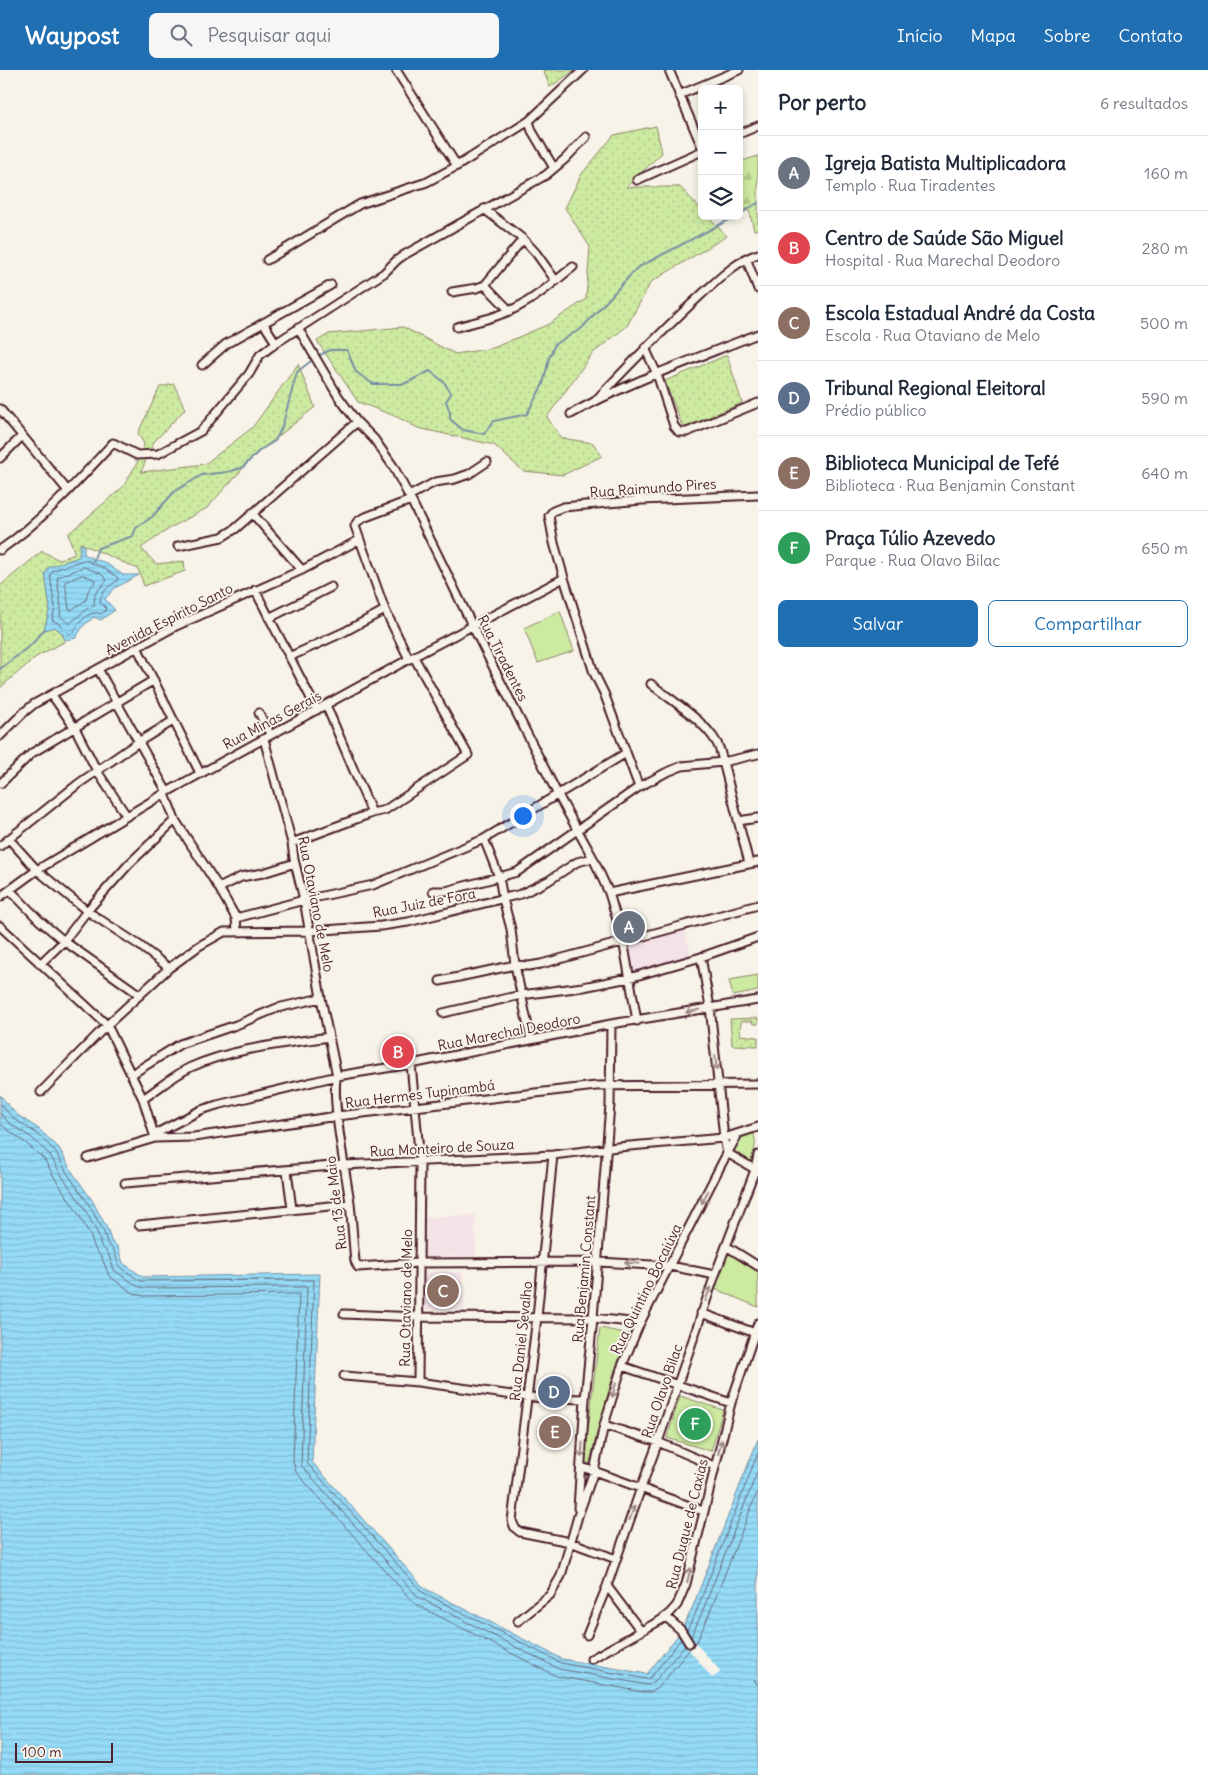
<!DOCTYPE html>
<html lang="pt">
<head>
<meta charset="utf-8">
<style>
	body { margin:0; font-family:Delius,sans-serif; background:#f6f6f7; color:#1f2937 }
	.controls { position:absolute; right:15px; top:15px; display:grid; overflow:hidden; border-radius:8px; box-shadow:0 2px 8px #0003 }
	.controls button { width:45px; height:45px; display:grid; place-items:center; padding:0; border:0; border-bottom:1px solid #e0e1e3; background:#fff; color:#1f2937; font:25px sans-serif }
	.scale { position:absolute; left:15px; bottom:12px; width:98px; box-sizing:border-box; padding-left:5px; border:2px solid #4a1f2b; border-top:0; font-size:14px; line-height:18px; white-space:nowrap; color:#4a1f2b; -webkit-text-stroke:4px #f7f3e8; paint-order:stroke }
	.you { position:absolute; left:522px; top:745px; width:18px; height:18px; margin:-12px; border:4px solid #fff; border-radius:50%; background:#1a73e8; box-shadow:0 0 0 8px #1a73e833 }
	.badge { display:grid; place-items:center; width:32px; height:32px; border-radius:50%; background:#1f6fb2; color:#fff; font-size:16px; font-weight:700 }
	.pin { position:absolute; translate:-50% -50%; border:2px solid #fff; box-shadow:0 1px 5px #0006 }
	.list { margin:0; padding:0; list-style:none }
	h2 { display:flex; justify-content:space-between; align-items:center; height:65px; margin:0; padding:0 20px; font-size:21px }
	h2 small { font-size:16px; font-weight:400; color:#747a83 }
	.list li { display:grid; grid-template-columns:32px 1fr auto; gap:15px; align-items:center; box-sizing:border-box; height:75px; padding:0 20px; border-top:1px solid #e0e1e3 }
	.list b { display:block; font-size:19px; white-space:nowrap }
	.list p { margin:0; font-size:16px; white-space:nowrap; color:#747a83 }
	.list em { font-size:16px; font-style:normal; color:#747a83 }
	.actions { display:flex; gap:10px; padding:15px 20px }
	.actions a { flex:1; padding:11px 0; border:1px solid #1f6fb2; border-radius:8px; text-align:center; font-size:18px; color:#1f6fb2 }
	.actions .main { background:#1f6fb2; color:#fff }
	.icon { flex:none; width:28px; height:28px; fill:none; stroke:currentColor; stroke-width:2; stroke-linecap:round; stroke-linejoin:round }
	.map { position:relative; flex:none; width:758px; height:1705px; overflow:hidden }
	header { display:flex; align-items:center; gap:30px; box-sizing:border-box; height:70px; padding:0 25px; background:#1f6fb2; color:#fff }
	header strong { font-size:24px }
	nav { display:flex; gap:28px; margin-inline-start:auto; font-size:18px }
	.search { width:350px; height:45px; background:#f6f6f7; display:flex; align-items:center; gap:12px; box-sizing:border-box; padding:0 18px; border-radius:8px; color:#747a83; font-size:19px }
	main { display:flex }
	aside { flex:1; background:#fff }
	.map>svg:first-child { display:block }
	.built { fill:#f4e3e6 }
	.grass { fill:url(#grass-dots); stroke:#8c8466 }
	.forest { fill:url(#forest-firs); stroke:#8c8466 }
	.green { fill:#cdeaa1; stroke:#8c8466 }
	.water { fill:url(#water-rules); stroke:#7790a5 }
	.pier { fill:#f7f3e8 }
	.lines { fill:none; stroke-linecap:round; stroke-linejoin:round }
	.shore { stroke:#686a7d; stroke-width:1 }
	.stream { stroke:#7790a5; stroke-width:2 }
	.ferry { stroke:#5d4e5e; stroke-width:1; stroke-dasharray:6 5; stroke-linecap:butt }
	.minor-casing { stroke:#4a1f2b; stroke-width:11 }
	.minor { stroke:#f7f3e8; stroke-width:7 }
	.oneway { stroke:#a0898a }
	.labels { text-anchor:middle; stroke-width:4; stroke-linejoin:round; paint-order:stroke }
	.street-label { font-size:14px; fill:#4a1f2b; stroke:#f7f3e8 }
</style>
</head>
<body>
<header>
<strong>Waypost</strong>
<div class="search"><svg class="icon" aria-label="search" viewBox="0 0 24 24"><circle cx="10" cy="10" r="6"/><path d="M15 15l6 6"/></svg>Pesquisar aqui</div>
<nav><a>Início</a><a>Mapa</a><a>Sobre</a><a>Contato</a></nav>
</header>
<main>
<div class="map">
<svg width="758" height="1705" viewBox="0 0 758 1705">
	<defs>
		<pattern id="grass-dots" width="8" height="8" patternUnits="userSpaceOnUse" patternTransform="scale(1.25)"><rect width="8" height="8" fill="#cdeaa1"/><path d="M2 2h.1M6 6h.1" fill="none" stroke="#b2c88b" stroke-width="1.8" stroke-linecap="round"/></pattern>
		<pattern id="forest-firs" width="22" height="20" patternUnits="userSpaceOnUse" patternTransform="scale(1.25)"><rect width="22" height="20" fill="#cdeaa1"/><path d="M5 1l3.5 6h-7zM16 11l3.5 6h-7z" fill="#b2c88b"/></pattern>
		<pattern id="water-rules" width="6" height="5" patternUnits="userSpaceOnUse" patternTransform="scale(1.25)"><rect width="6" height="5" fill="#95dbf7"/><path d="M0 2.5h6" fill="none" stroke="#82bcd4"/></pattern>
	</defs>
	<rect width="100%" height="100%" fill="#f7f3e8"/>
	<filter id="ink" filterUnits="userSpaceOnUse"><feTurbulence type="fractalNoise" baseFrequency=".02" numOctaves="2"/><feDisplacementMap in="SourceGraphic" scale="10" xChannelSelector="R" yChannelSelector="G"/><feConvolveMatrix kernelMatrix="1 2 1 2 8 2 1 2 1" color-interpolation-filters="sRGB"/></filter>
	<g filter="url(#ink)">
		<!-- built -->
		<path class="built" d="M 685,860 L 692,888 L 634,904 L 630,874 Z
			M 475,1145 L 476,1186 L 423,1187 L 422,1147 Z
			M 421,1202 L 463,1202 L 464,1240 L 422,1240 Z"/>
		<!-- grass -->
		<path class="grass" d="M 543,0 L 575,0 L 550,17 Z
			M 656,56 L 662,83 L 626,117 L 680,117 L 702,140 L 702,146 L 708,146 L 727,166 L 651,212 L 627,256 L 592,284 L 547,347 L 561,368 L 593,373 L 602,386 L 563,405 L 523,401 L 494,375 L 418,358 L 397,347 L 358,332 L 317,271 L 329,264 L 403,257 L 455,284 L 493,278 L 549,254 L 586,229 L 590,177 L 565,138 L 581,105 L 614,65 Z
			M 727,285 L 742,333 L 683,358 L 665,311 Z
			M 298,294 L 315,337 L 256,384 L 207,438 L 172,457 L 141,478 L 156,494 L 184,491 L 185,501 L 144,516 L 138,499 L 80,473 L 80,487 L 64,492 L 45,504 L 50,538 L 44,560 L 55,557 L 62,563 L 64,572 L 36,587 L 0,618 L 0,516 L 42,481 L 59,490 L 75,484 L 68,464 L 123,417 L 140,388 L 144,374 L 138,363 L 160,317 L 174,314 L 185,339 L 153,373 L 141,402 L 205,394 L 252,358 Z
			M 758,948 L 758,954 L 753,954 L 752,951 L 741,951 L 740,965 L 758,967 L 758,976 L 732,975 L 730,949 Z"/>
		<!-- forest -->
		<path class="forest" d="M 758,86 L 758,159 L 754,160 L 749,140 L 739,144 L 739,92 Z"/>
		<!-- green -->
		<path class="green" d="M 560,541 L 574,581 L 538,593 L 524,558 Z
			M 758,905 L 758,921 L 733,926 L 729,910 Z
			M 750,1061 L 753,1062 C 758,1073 754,1084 749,1094 L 734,1081 L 734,1077 L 743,1066 Z
			M 729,1180 L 758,1199 L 758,1237 L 715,1219 Z
			M 600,1258 L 629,1264 L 614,1302 L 589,1394 L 584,1394 Z
			M 680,1326 L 723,1340 L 711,1381 L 667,1368 Z"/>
		<!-- water -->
		<path class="water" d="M 80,475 L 84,475 L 84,484 L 94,489 L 104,492 L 123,505 L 139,505 L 115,518 L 105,529 L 115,540 L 101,550 L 94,547 L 83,556 L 76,568 L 65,570 L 62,563 L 55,557 L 44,560 L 50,538 L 45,504 L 49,497 L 79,487 Z
			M 0,1025 L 16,1044 L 39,1059 L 59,1078 L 71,1100 L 92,1130 L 108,1160 L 111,1171 L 118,1177 L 123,1193 L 143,1207 L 320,1204 L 312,1392 L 424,1518 L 562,1589 L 647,1604 L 679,1564 L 691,1541 L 758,1369 L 758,1705 L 0,1705 Z"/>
		<!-- pier -->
		<path class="pier" d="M 693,1570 L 721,1602 L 712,1608 L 686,1576 Z"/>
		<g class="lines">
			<!-- shore -->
			<path class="shore" d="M 84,490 L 102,497 L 117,507 L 118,510 C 111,515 100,522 100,532 L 106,538 L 105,541 L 101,544 C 88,539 79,553 73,563 L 69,564 L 58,553 L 52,550 L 55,538 L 50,505 L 53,501 Z
				M 84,497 L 100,503 L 107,510 L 95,524 L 94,535 L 87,539 L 69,554 L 60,546 L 61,537 L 57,508 Z
				M 83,505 L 94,509 L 95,512 L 88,521 L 86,530 L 71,540 L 69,539 L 65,512 Z
				M 0,1034 L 13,1048 L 36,1063 L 55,1081 L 67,1103 L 88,1133 L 104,1162 L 107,1173 L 114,1180 L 119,1196 L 140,1211 L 314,1210 L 307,1393 L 422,1522 L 561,1593 L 647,1609 L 651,1607 L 681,1569
				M 0,1043 L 9,1053 L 32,1068 L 50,1085 L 62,1106 L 83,1136 L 98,1164 L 101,1176 L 108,1183 L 114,1200 L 137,1216 L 144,1218 L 307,1217 L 301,1395 L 418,1527 L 559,1599 L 648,1615 L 655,1611 L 685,1575
				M 0,1054 L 27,1074 L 44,1089 L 56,1110 L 76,1140 L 91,1167 L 95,1179 L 102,1188 L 109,1206 L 133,1223 L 144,1226 L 299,1224 L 293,1391 L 296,1402 L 415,1534 L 556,1606 L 643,1622 L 651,1622 L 659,1617 L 698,1569 L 708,1547 L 758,1420
				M 687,1560 L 696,1542 L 758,1383
				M 691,1567 L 701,1545 L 758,1400"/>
			<!-- stream -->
			<path class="stream" d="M 739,144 L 758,133
				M 320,285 L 330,280 L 347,280 L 356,302 L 373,314 L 404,314 L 430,301 L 444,312 L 451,324 L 446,331 L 450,342 L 450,349 L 463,360 L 484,364 L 494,351 L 527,344 L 543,314 L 549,288 L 555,274 L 581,259 L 637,198 L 736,146
				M 93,491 L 98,478 L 133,466 L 136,458 L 152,447 L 175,421 L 202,405 L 227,402 L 242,398 L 260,380 L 275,371 L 282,357 L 297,302 L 311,291
				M 0,599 L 32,574 L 45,559"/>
			<!-- ferry -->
			<path class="ferry" d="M 754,1610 L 758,1615"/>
			<!-- minor casing -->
			<g class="minor-casing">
				<path id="minor" d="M 396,0 L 457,96
					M 669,0 L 702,77
					M 679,25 L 739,0
					M 739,64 L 758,56
					M 554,98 L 532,61 L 529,51 L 583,0
					M 637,110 L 702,81
					M 484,139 L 523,169 L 536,183 L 556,211
					M 746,188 L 758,219
					M 267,190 L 360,134 L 427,112 L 457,96 L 529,51
					M 485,215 L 510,241
					M 452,222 L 477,218 L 485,215 L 523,169
					M 264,254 L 276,273
					M 457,257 C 479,251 503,246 523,234 C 541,224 556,210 573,197
					M 298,258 L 338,326 L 357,352 L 374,369 L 393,396 L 411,430 L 472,555 L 558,725 L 593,788 L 609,823 L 623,870 L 637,951
					M 645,278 L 657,304 L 674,356 L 679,362 L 687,362 L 758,333
					M 202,295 L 226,274 L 331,215
					M 596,330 C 630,294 665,258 702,224 C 719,209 736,191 758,184
					M 0,339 L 68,421
					M 571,344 C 630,311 695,289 758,264
					M 0,388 L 22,366
					M 409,426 L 435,412 L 455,409 L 469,404 L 487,392
					M 252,443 L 302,500
					M 178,476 L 222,467 L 235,459 L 357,352
					M 0,480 C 42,451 78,411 113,373 L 137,385 L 158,384 L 201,361 L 249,304 L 260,285 L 276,273 L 384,203 L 397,190 L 404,185 L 546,105 L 565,89 L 586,67
					M 255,520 L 317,640
					M 269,548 L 331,517
					M 137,577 L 200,703
					M 289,587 L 344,562 L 385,540
					M 409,589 L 385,540 L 355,456 L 357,452 L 363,448 L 411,430
					M 98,599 L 167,722
					M 651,614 C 672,631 712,655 720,680 L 749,793
					M 52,625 L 75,658 L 97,701 L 126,745
					M 326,635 L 372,743
					M 259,643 L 270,664
					M 0,666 L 23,643 L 34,634 L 176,556 L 302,500 L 359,470
					M 264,669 L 292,773 L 294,789 L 304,830 L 321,928 L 337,1006 C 330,1023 347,1109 350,1133 C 352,1152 353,1172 355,1191 L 358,1197 L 418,1193 L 598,1192 L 670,1196 L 715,1205
					M 1,713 L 32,683 L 154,610
					M 639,717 L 604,623 L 594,603 L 564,508 L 554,473 L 549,446 L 553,441 L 563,437 L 642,430 L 758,425
					M 165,724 L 175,750 L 219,818 L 236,848 L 237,860
					M 738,751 L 758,748
					M 9,769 L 37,800 L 87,841 L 139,875 L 169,898
					M 484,769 L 499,807 L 503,829 L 511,859 L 515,895 L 531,970
					M 292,773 L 372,743 L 385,740 L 468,685 L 414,587
					M 0,776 L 78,714 L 140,671 L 173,651
					M 219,818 L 241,807 L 263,803 L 295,793
					M 10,820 L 39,850 L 64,871 L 140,925
					M 433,821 L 446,821 L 517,802 L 639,717 L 665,703 L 682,696 L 723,692 L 758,684
					M 609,823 L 758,792
					M 0,827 L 37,800 L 167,722 L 409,589 L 564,508
					M 236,848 L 304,830 L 373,815 L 484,769 L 626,683
					M 0,856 L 107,955 L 143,1029 L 155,1068
					M 701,887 L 710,937 L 724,1068 L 727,1083
					M 40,894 L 64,871 L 87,841 L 129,794 L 175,750
					M 440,911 L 515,895 L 529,896 L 541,894 L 758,835
					M 443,943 L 521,925 L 583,917 L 629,908 L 701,887 L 758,867
					M 411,994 L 420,1092 L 418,1312
					M 132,1004 L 180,974 L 236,955 L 277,938 L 321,928
					M 41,1022 L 107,955 L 169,898 L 199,876 L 224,862 L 310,861 L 381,856 L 408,852 L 521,824 L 548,811 L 577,792 L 593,788
					M 143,1029 C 158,1019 174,1005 191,997 C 234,978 283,974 329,967
					M 155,1064 L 201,1040 L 217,1035 L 337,1006 L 411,994 L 611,954 L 758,930
					M 727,1083 L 758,1101
					M 553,1085 L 537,1247 L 512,1451 L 515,1458 L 520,1462 L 570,1472 L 616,1489
					M 88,1088 L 155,1068 L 194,1067 L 337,1046 L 596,1016 L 758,1014
					M 287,1101 L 292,1139
					M 125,1113 L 344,1095 L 553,1085 L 618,1077 L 724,1068 L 758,1057
					M 139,1155 L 350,1134
					M 726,1176 L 758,1196
					M 701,1243 L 755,1263
					M 344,1244 L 418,1247 L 593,1248 L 640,1253
					M 622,1296 L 731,1333
					M 344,1306 L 418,1312 L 527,1327 L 585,1329
					M 604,1355 L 658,1372 L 714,1396
					M 581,1397 L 594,1401 L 703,1441
					M 578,1438 L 585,1329 L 593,1248 L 610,1035 L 611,954
					M 607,1516 L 641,1561
					M 666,1547 L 681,1560 L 689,1573
					M 518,1551 L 550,1525 L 561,1506 L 578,1446 L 594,1401 L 604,1355 L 622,1296 L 640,1253 L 722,1093 L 738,1064
					M 587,1565 L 607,1516 L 641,1418 L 658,1372 L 715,1205 L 755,1100 L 758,1085
					M 591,1589 L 661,1550 L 670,1543 L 677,1535 L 686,1514 L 731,1333 L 758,1253"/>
			</g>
			<!-- minor -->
			<use href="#minor" class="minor"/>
		</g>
		<!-- one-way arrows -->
		<defs><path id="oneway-shaft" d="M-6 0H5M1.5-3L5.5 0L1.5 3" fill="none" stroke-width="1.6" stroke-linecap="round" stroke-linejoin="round" transform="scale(1.25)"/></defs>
		<g class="oneway">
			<use href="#oneway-shaft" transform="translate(693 941) rotate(169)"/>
			<use href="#oneway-shaft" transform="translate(716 993) rotate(84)"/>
			<use href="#oneway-shaft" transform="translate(705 1127) rotate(117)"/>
			<use href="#oneway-shaft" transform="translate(632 1193) rotate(-177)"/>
			<use href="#oneway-shaft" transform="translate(708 1224) rotate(-70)"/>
			<use href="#oneway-shaft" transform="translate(614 1320) rotate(106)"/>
			<use href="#oneway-shaft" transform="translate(720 1377) rotate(-75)"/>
			<use href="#oneway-shaft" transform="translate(582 1380) rotate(94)"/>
			<use href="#oneway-shaft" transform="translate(632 1443) rotate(-71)"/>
			<use href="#oneway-shaft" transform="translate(689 1505) rotate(-75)"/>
		</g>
	</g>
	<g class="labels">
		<!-- street labels -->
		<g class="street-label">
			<text transform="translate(653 418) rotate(-4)" y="5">Rua Raimundo Pires</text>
			<text transform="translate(169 549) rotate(-27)" y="5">Avenida Espírito Santo</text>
			<text transform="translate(503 588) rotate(63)" y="5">Rua Tiradentes</text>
			<text transform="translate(272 650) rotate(-28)" y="5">Rua Minas Gerais</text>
			<text transform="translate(424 833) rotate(-11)" y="5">Rua Juiz de Fora</text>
			<text transform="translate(316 834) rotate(79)" y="5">Rua Otaviano de Melo</text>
			<text transform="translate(509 962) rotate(-11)" y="5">Rua Marechal Deodoro</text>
			<text transform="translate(420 1024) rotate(-7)" y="5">Rua Hermes Tupinambá</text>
			<text transform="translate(442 1078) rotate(-3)" y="5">Rua Monteiro de Souza</text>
			<text transform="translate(336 1133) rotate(-97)" y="5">Rua 13 de Maio</text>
			<text transform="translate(584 1199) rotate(-85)" y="5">Rua Benjamin Constant</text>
			<text transform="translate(646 1219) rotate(-64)" y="5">Rua Quintino Bocaiúva</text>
			<text transform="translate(406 1228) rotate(-89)" y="5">Rua Otaviano de Melo</text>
			<text transform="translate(521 1271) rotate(-84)" y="5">Rua Daniel Sevalho</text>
			<text transform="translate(662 1321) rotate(-71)" y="5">Rua Olavo Bilac</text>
			<text transform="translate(687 1454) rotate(-76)" y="5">Rua Duque de Caxias</text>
		</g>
	</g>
</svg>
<div class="controls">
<button>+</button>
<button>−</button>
<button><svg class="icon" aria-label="layers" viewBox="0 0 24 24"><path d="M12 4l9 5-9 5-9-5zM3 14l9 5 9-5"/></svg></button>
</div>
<div class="scale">100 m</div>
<div class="you"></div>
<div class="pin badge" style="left:629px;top:857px;background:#6b7280">A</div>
<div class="pin badge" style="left:398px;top:982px;background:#e0444e">B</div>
<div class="pin badge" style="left:443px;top:1221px;background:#8d6e63">C</div>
<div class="pin badge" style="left:554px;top:1322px;background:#5c6f8a">D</div>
<div class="pin badge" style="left:555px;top:1362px;background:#8d6e63">E</div>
<div class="pin badge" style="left:695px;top:1354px;background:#2e9e5b">F</div>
</div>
<aside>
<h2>Por perto<small>6 resultados</small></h2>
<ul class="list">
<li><span class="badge" style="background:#6b7280">A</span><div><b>Igreja Batista Multiplicadora</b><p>Templo · Rua Tiradentes</p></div><em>160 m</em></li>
<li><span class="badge" style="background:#e0444e">B</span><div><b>Centro de Saúde São Miguel</b><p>Hospital · Rua Marechal Deodoro</p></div><em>280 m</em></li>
<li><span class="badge" style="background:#8d6e63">C</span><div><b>Escola Estadual André da Costa</b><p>Escola · Rua Otaviano de Melo</p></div><em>500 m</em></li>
<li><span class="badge" style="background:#5c6f8a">D</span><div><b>Tribunal Regional Eleitoral</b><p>Prédio público</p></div><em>590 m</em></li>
<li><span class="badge" style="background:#8d6e63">E</span><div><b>Biblioteca Municipal de Tefé</b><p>Biblioteca · Rua Benjamin Constant</p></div><em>640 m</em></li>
<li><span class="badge" style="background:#2e9e5b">F</span><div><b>Praça Túlio Azevedo</b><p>Parque · Rua Olavo Bilac</p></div><em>650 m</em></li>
</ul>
<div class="actions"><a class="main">Salvar</a><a>Compartilhar</a></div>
</aside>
</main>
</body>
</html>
